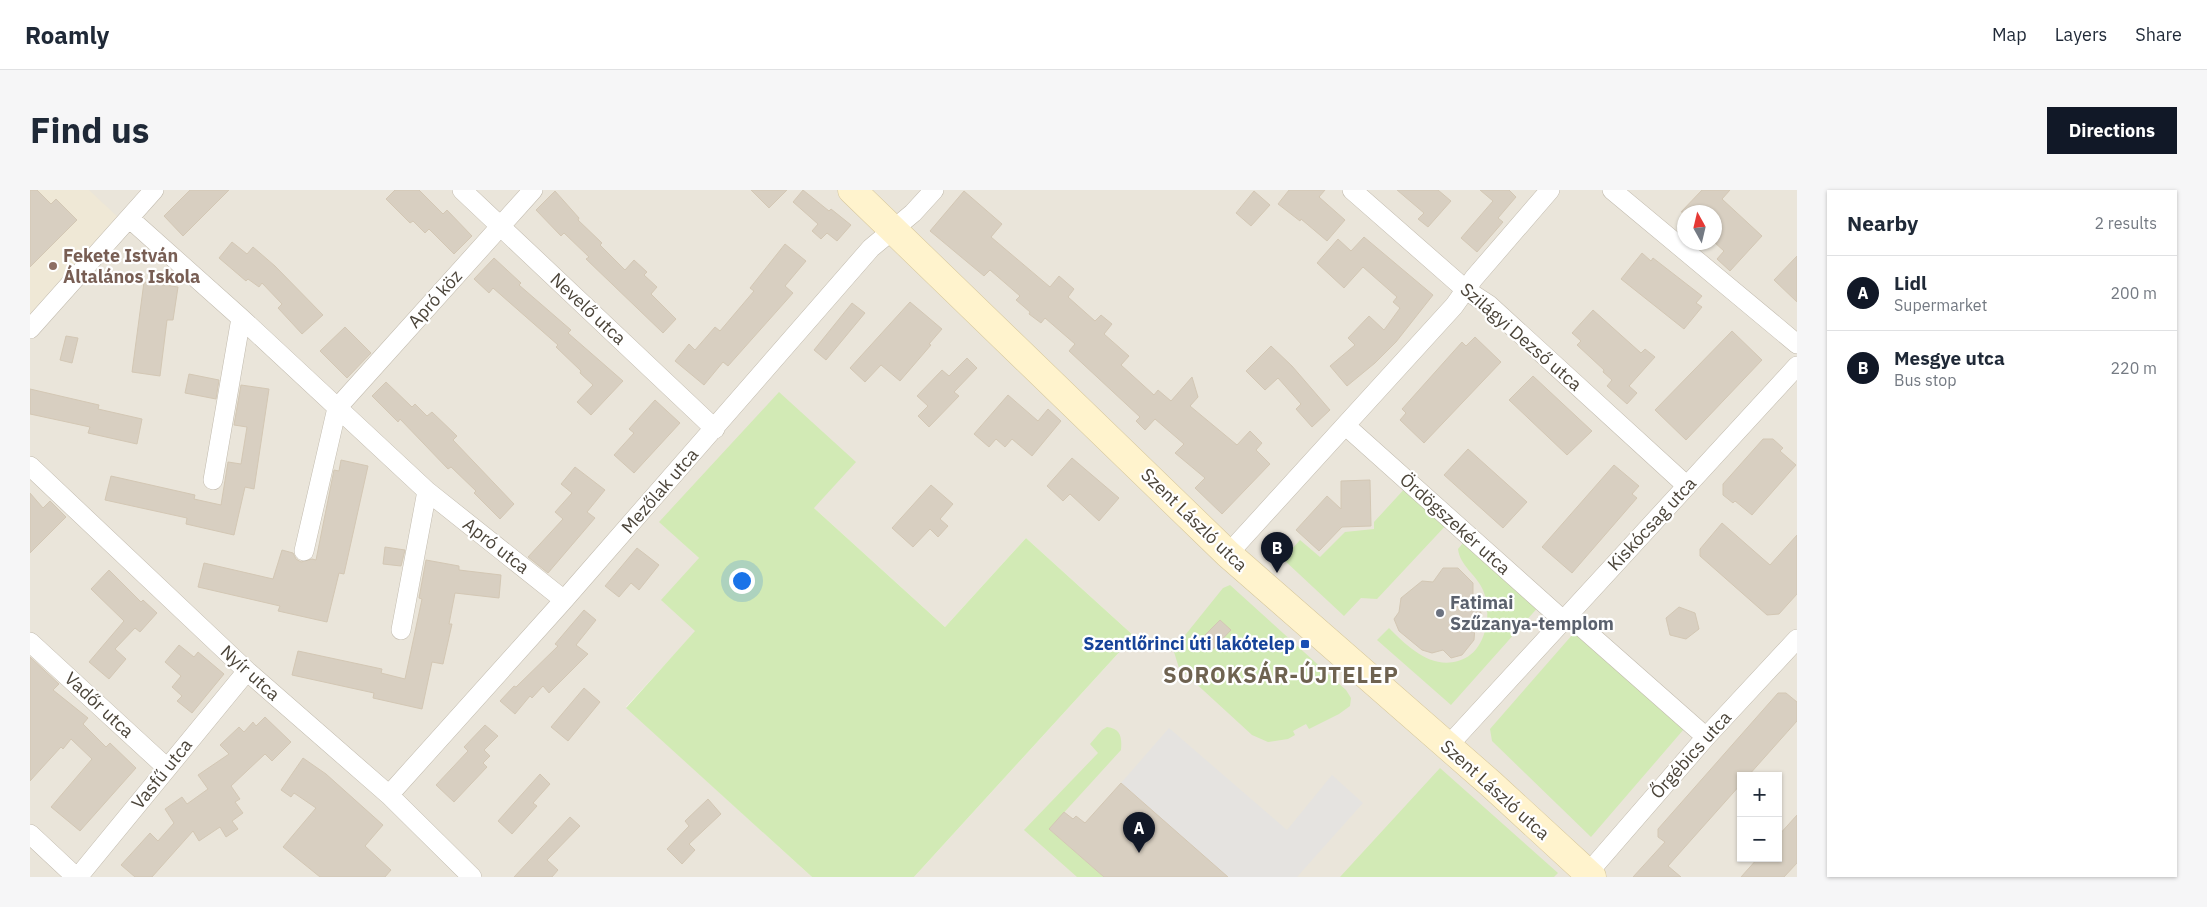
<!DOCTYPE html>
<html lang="en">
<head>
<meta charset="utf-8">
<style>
	body { margin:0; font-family:"IBM Plex Sans",sans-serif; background:#f6f6f7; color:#1f2937 }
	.controls { position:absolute; right:15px; bottom:15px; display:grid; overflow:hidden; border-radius:0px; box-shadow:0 1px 4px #0004 }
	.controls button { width:45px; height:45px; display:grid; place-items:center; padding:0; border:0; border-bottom:1px solid #e0e1e3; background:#fff; color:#1f2937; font:25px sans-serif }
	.compass { position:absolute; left:1647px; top:15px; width:45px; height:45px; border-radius:50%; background:#fff; box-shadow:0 1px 4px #0004; rotate:352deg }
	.you { position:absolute; left:711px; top:390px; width:18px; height:18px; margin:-12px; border:4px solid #fff; border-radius:50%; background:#1a73e8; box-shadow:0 0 0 8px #1a73e833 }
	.badge { display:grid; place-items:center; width:32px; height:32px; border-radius:50%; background:#111827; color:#fff; font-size:16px; font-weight:700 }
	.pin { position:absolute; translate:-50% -41px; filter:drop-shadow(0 1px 2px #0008) }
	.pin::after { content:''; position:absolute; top:26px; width:18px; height:15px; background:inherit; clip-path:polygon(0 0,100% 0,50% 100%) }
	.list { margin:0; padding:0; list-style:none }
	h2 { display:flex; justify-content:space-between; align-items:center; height:65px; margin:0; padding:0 20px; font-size:21px }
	h2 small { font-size:16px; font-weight:400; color:#747a83 }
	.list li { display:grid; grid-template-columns:32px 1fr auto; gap:15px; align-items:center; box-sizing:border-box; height:75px; padding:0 20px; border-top:1px solid #e0e1e3 }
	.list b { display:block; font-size:19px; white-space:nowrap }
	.list p { margin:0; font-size:16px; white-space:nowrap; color:#747a83 }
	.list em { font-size:16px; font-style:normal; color:#747a83 }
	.map { position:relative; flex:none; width:1767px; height:687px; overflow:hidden; border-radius:0px }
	header { display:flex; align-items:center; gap:30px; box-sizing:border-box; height:70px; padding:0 25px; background:#fff; border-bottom:1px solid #e0e1e3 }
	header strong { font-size:24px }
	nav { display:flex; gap:28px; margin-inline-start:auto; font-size:18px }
	.intro { display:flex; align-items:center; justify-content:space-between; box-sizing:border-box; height:120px; padding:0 30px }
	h1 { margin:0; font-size:35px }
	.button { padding:12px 22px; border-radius:0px; background:#111827; color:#fff; font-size:18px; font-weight:700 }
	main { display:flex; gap:30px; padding:0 30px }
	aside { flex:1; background:#fff; border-radius:0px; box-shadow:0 1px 4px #0004 }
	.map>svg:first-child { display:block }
	.residential { fill:#eae5da; fill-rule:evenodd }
	.education { fill:#efe8d6 }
	.green { fill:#d2eab5 }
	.parking { fill:#e5e3e0 }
	.building { fill:#d8cfc1; stroke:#d3c7b4 }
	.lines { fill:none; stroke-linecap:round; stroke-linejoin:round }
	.street-casing { stroke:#c2bbae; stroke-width:20 }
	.secondary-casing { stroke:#d6c79b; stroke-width:29 }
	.street { stroke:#fff; stroke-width:19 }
	.secondary { stroke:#fff3cd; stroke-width:28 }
	.education-dot { fill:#8d6e63; stroke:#fff; stroke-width:2 }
	.worship-dot { fill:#6b7280; stroke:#fff; stroke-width:2 }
	.transit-dot { fill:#1a4fb4; stroke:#fff; stroke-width:2 }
	.labels { text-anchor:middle; stroke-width:4.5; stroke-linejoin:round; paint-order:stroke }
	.education-label { font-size:18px; font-weight:bold; fill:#785e54; stroke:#fff; text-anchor:start }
	.street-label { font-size:18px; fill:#4b4439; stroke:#fff }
	.worship-label { font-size:18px; font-weight:bold; fill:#5b616d; stroke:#fff; text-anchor:start }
	.transit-label { font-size:18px; font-weight:bold; fill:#164399; stroke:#fff; text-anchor:end }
	.district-label { font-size:22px; font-weight:bold; letter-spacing:1px; fill:#6e6250; stroke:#fff }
</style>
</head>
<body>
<header>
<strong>Roamly</strong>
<nav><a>Map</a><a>Layers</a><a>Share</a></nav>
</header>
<div class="intro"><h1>Find us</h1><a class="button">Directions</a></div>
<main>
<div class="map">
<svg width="1767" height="687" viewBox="0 0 1767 687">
	<rect width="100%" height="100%" fill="#f6f3ec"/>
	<!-- residential -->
	<path class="residential" d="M 0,0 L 1767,0 L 1767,687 L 884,687 L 1104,446 L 996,348 L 915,437 L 784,318 L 630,332 L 669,368 L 666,441 L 596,517 L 782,687 L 0,687 ZM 1654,22 L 1684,22 L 1684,52 L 1654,52 ZM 1711,586 L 1748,586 L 1748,668 L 1711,668 Z"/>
	<!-- education -->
	<path class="education" d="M 0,0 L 59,0 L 90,29 L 0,124 Z"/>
	<!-- green -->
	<path class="green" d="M 749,202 L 826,272 L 784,318 L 915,437 L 996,348 L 1104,446 L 884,687 L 782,687 L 596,518 L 665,441 L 631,410 L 669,368 L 629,332 Z
		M 1378,295 L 1419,332 L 1347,409 L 1331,408 L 1314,426 L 1253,369 L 1270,350 L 1290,367 L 1315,342 L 1344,339 L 1344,332 Z
		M 1437,348 L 1511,414 L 1421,515 L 1347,450 L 1359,438 C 1377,456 1400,479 1428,471 C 1456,464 1463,424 1453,400 C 1446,384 1430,376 1428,359 Z
		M 1200,395 L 1316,500 L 1321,508 L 1320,516 L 1309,524 L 1279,539 L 1276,534 L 1263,541 L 1265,545 L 1258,549 L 1238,552 L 1222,545 L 1149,478 L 1144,462 L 1152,449 L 1193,398 Z
		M 1543,444 L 1548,444 L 1654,539 L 1561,647 L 1462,551 L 1460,539 Z
		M 1077,537 C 1091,539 1092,547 1091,560 L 1019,639 L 1074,687 L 1047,687 L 994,640 L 1068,563 L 1060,554 L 1072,540 Z
		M 1410,578 L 1528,683 L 1524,687 L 1310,687 Z"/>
	<!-- parking -->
	<path class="parking" d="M 1139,538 L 1257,640 L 1302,585 L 1333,613 L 1267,687 L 1198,687 L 1091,593 Z"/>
	<!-- building -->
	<path class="building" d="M 0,0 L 7,0 L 21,14 L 26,9 L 47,30 L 0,77 Z
		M 160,0 L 199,0 L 153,46 L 134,26 Z
		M 365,0 L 389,0 L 413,24 L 417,20 L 442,46 L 424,64 L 399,39 L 395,43 L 383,31 L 380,33 L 356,9 Z
		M 721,0 L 757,0 L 739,18 Z
		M 773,0 L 799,21 L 801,19 L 821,35 L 807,51 L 797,43 L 791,49 L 782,41 L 788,34 L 763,12 Z
		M 1259,0 L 1295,0 L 1289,7 L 1315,30 L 1297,51 L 1271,29 L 1270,31 L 1248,14 Z
		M 1367,0 L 1408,0 L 1421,11 L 1398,37 L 1388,29 L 1394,23 Z
		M 1450,0 L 1479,0 L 1486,7 L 1468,28 L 1473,32 L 1447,62 L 1431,48 L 1463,11 Z
		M 1672,0 L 1700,0 L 1692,9 L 1732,46 L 1700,81 L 1687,69 L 1694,61 L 1684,52 L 1684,22 L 1651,22 Z
		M 525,1 L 549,28 L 548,30 L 572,53 L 570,55 L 595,80 L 604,70 L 617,82 L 614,85 L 627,97 L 621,104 L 646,129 L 633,143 L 556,69 L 559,67 L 534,43 L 531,46 L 506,20 Z
		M 934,1 L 972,34 L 961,47 L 1020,97 L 1029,86 L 1044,99 L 1038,107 L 1065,131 L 1071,125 L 1082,134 L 1074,144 L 1099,166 L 1091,175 L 1124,205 L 1128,200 L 1141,211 L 1162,187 L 1168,207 L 1160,216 L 1207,255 L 1220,241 L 1232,253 L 1226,260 L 1240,274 L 1192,324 L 1165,298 L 1175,288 L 1145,263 L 1154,254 L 1125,229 L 1115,240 L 1106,231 L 1110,227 L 1039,161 L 1045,154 L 1015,128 L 1011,133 L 999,124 L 1000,122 L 986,110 L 990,106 L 960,80 L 954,86 L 900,41 Z
		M 1224,1 L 1240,15 L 1221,36 L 1206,23 Z
		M 1334,47 L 1403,105 L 1366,152 L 1345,173 L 1317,196 L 1300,176 L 1325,155 L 1318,148 L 1339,126 L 1354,140 L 1370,118 L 1363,112 L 1367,107 L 1333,77 L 1314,98 L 1287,73 L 1308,49 L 1321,61 Z
		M 202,52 L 217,64 L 223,57 L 245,76 L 293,125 L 272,144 L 248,118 L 252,114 L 232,93 L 229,97 L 218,89 L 216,91 L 189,68 Z
		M 755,54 L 776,71 L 755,96 L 763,103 L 698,176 L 693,172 L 674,195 L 645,171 L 659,154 L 665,160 L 685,137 L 690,141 L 724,101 L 720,98 Z
		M 1612,63 L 1621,71 L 1623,68 L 1672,106 L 1666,113 L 1672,117 L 1654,139 L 1591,89 Z
		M 1767,66 L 1767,112 L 1744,90 Z
		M 464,68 L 491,93 L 489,95 L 541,140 L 538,143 L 593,191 L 561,225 L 547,212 L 563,195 L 550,183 L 551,181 L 526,157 L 528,155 L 463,98 L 459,103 L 444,89 Z
		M 114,92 L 148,97 L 143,130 L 137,130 L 130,186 L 102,182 Z
		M 880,112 L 912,139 L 899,154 L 901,155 L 870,191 L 851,175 L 835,192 L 820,178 Z
		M 822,113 L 835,123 L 796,170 L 784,160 Z
		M 1563,120 L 1611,163 L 1615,159 L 1625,167 L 1599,196 L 1607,203 L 1597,214 L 1577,196 L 1582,190 L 1573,182 L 1574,180 L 1547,155 L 1551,151 L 1542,143 Z
		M 315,137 L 341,163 L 317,188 L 290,161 Z
		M 1702,141 L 1732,170 L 1656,250 L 1625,220 Z
		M 36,146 L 48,148 L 42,173 L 30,170 Z
		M 1445,147 L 1471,172 L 1394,253 L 1370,230 L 1376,223 L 1372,219 L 1432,152 L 1436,156 Z
		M 1241,156 L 1262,176 L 1300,220 L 1282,237 L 1266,219 L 1271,214 L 1248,188 L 1235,200 L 1216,181 Z
		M 937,168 L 947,178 L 924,202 L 929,206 L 899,237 L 888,226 L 898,216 L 887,206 L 912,180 L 919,186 Z
		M 159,184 L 189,190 L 186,209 L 155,203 Z
		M 1503,186 L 1562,241 L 1537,265 L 1479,210 Z
		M 356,192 L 382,217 L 385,214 L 397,226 L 402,222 L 427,246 L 423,250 L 484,314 L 470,329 L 444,303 L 446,301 L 421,277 L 418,279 L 370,229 L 368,232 L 342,206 Z
		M 211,195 L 239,199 L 224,299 L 215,297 L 204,345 L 156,334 L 157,328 L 75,310 L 81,286 L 165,305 L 164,309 L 191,315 L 198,272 L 211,274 L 217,237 L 204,235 Z
		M 0,199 L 69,215 L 68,219 L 112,229 L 107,254 L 58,243 L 60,237 L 0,224 Z
		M 978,205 L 1008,231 L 1018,219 L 1031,231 L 1002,266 L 982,249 L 975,257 L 966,249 L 959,257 L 944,244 Z
		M 625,210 L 650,233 L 604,283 L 584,265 L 604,243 L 599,239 Z
		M 1733,249 L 1743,249 L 1753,258 L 1750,261 L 1766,275 L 1722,325 L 1705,311 L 1703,313 L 1693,305 L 1693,294 Z
		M 1438,259 L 1497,312 L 1473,338 L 1414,285 Z
		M 1042,268 L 1089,308 L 1069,331 L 1040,304 L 1033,311 L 1017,296 Z
		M 311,270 L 338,276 L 314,384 L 309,383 L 297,432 L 248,421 L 250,416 L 168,397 L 174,373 L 243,389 L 252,360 L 263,363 L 266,369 L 271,372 L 282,369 L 286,370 L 304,280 L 309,281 Z
		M 1584,275 L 1609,296 L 1602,304 L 1607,308 L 1542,383 L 1512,357 Z
		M 545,277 L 575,300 L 557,322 L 565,328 L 518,383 L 498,367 L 533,329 L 525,322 L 542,303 L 531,294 Z
		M 1340,290 L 1341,336 L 1312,337 L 1289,361 L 1266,340 L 1297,306 L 1311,319 L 1311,291 Z
		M 901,295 L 923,314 L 910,329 L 918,336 L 908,347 L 900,339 L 883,357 L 862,338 Z
		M 0,303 L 13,318 L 20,311 L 36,327 L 0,363 Z
		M 1692,333 L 1740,375 L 1767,345 L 1767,404 L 1749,424 L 1737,425 L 1670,366 L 1670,359 Z
		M 355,357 L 375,360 L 371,376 L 353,374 Z
		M 607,358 L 629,375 L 609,400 L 601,393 L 589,407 L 575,396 Z
		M 396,370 L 429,376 L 429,380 L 471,385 L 469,408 L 425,403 L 419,434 L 422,434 L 413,474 L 402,472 L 392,519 L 343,508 L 344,503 L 262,485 L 268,461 L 352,479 L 351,483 L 375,489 L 392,409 L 389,408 Z
		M 1413,378 L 1428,378 L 1443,393 L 1443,405 L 1451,423 L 1450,429 L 1445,437 L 1444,450 L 1432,465 L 1421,468 L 1413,460 L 1402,463 L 1392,460 L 1369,441 L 1364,429 L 1369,422 L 1371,408 L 1392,391 L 1403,392 Z
		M 79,380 L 111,412 L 113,410 L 127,423 L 110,442 L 105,438 L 85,459 L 96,469 L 79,489 L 59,472 L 94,431 L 61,399 Z
		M 1649,417 L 1665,423 L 1669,439 L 1656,449 L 1640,445 L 1636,428 Z
		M 554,420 L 566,430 L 546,455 L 558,464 L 519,503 L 513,496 L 502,508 L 500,506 L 485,524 L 470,511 L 484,496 L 486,497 L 528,456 L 525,454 Z
		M 1190,430 L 1201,440 L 1182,460 L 1171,449 Z
		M 149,455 L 164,467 L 168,462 L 194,484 L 162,523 L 147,511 L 152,506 L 142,497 L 151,486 L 135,472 Z
		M 0,467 L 29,494 L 23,500 L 58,528 L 53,534 L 76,557 L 80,553 L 106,578 L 50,641 L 21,617 L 62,569 L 41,549 L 33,559 L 31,557 L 0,591 Z
		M 554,498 L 570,512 L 538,551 L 521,537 Z
		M 1748,503 L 1756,503 L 1767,512 L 1767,531 L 1718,586 L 1711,586 L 1711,594 L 1638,676 L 1651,687 L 1603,687 L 1635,652 L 1628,647 L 1628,639 Z
		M 235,527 L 261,552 L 242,571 L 235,564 L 201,596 L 210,609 L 205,612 L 213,623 L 202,631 L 208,639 L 196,647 L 190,637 L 169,651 L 163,641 L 122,687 L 105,687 L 91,675 L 120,643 L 128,651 L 144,633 L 135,619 L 152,607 L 157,614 L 178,599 L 168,585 L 199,564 L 190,555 L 209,537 L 214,542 L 223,532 L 226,536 Z
		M 455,535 L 468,546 L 454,560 L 460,566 L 453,573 L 457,577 L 424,612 L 406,595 L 438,561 L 434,557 Z
		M 273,568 L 296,584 L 353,635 L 335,656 L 361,680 L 355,687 L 290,687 L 253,657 L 286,618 L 264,603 L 261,607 L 251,600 Z
		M 510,584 L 520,594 L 503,613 L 507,616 L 482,644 L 468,631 Z
		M 1091,593 L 1198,687 L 1074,687 L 1019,639 L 1034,622 L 1043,629 L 1046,626 L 1055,633 Z
		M 678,609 L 691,624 L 659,654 L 665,660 L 652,674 L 637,659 L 659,636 L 655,631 Z
		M 1767,625 L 1767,673 L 1754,687 L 1711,687 L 1728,668 L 1748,668 L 1748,646 Z
		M 540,627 L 550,636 L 517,670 L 528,680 L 522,687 L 484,687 Z"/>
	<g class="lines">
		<!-- street casing -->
		<g class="street-casing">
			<path id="street" d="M 432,0 L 685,239
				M 1322,0 L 1436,100 L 1459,115 L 1657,296
				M 1582,0 L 1767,154
				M 99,28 L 211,128 L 397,301 L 534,410
				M 0,139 L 124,0
				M 1316,236 L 1534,431
				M 0,276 L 217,481 L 359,605 L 442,687
				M 183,290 L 211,128
				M 274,361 L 307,218 L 503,0
				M 1198,364 L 1424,116 L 1444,88 L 1520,0
				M 1539,426 L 1676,547
				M 371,440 L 397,301
				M 0,452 L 137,578
				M 1417,557 L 1767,176
				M 359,605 L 534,410 L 841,58 L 883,23 L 904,0
				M 0,644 L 46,687
				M 1558,683 L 1676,547 L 1767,449
				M 48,687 L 217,481"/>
		</g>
		<!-- secondary casing -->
		<g class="secondary-casing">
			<path id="secondary" d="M 822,0 L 1198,364 L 1461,594 L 1562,687"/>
		</g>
		<!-- street -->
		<use href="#street" class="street"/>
		<!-- secondary -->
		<use href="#secondary" class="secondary"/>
	</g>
	<!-- markers -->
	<circle class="education-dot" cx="23" cy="76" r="5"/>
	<circle class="worship-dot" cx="1410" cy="423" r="5"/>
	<rect class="transit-dot" x="1270" y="449" width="10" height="10" rx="2.5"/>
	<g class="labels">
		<!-- education labels -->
		<g class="education-label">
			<text x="33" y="72">Fekete István<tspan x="33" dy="21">Általános Iskola</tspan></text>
		</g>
		<!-- street labels -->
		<g class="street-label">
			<text transform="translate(405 109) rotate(-48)" y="6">Apró köz</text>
			<text transform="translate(558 119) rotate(43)" y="6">Nevelő utca</text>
			<text transform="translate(1491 147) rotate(41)" y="6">Szilágyi Dezső utca</text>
			<text transform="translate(630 301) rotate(-49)" y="6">Mezőlak utca</text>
			<text transform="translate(1164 330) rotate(44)" y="6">Szent László utca</text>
			<text transform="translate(1425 334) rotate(42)" y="6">Ördögszekér utca</text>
			<text transform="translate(1622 334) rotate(-47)" y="6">Kiskócsag utca</text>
			<text transform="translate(466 356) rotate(38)" y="6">Apró utca</text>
			<text transform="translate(220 483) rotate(42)" y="6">Nyír utca</text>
			<text transform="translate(69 515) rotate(43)" y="6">Vadőr utca</text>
			<text transform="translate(1661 565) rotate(-48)" y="6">Őrgébics utca</text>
			<text transform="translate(132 584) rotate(-51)" y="6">Vasfű utca</text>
			<text transform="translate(1465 600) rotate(42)" y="6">Szent László utca</text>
		</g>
		<!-- worship labels -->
		<g class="worship-label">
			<text x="1420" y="419">Fatimai<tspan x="1420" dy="21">Szűzanya-templom</tspan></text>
		</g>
		<!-- transit labels -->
		<g class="transit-label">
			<text x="1265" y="460">Szentlőrinci úti lakótelep</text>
		</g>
		<!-- district labels -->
		<g class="district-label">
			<text x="1251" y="493">SOROKSÁR-ÚJTELEP</text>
		</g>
	</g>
</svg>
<div class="controls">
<button>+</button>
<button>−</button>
</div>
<svg class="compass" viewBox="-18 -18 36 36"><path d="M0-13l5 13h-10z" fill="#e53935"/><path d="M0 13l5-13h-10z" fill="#747a83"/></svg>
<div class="you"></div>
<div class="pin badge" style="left:1109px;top:663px">A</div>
<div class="pin badge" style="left:1247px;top:383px">B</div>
</div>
<aside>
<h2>Nearby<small>2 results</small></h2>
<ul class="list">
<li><span class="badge">A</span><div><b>Lidl</b><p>Supermarket</p></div><em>200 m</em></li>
<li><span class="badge">B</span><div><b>Mesgye utca</b><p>Bus stop</p></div><em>220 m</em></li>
</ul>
</aside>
</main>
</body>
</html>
